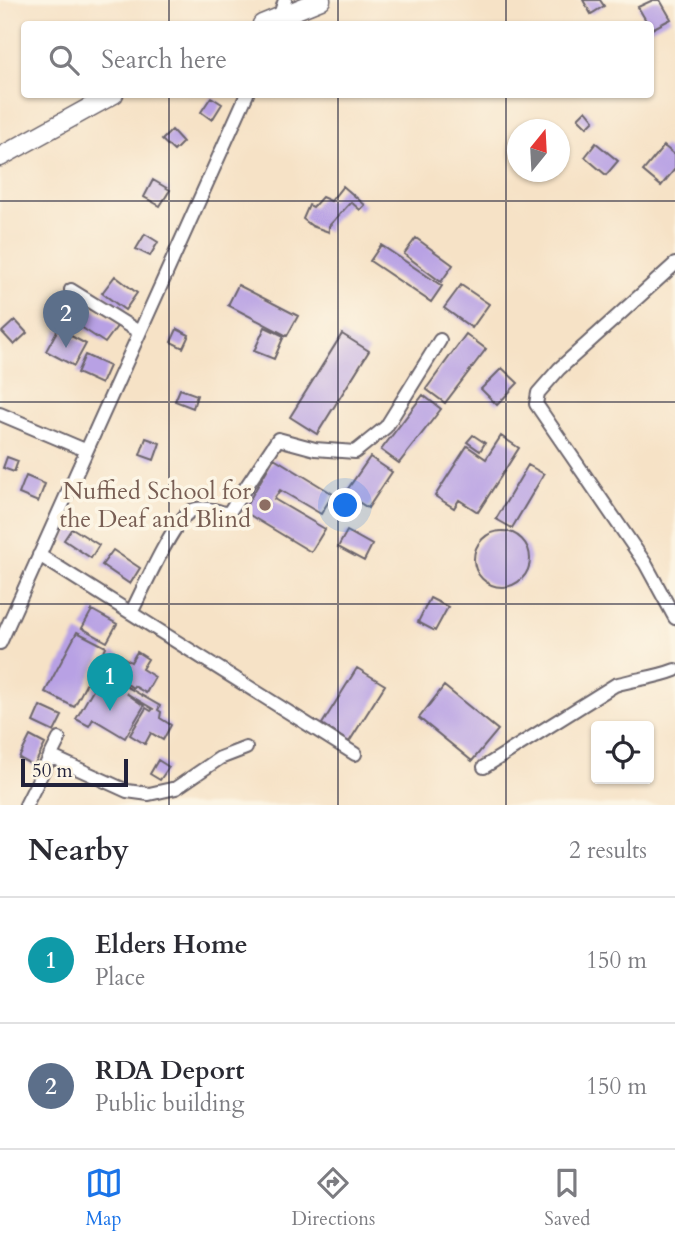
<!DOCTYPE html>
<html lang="en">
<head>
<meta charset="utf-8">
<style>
	body { margin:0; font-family:Cardo,serif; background:#f7f7f7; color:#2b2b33 }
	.controls { position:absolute; right:21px; bottom:21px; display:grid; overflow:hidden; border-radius:7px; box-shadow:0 2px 5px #0004 }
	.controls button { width:63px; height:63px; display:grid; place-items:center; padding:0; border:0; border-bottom:2px solid #e1e1e2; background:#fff; color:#2b2b33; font:35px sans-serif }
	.compass { position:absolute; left:507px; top:119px; width:63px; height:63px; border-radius:50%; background:#fff; box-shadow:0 2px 5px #0004; rotate:18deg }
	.scale { position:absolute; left:21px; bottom:18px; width:107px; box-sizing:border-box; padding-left:7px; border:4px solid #22223b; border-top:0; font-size:19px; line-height:24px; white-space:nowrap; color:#22223b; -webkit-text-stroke:5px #fcf5e5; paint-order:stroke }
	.you { position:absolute; left:346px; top:506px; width:24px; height:24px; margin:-18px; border:5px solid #fff; border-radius:50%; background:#1a73e8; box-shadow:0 0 0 10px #1a73e833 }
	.badge { display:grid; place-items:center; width:46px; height:46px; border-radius:50%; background:#1a73e8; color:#fff; font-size:23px; font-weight:700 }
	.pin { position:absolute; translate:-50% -58px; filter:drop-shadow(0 2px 4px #0008) }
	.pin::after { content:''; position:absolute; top:37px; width:24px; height:21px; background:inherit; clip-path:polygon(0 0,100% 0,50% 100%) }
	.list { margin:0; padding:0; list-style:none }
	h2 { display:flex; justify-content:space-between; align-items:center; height:91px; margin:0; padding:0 28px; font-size:30px }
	h2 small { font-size:23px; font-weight:400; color:#7c7c81 }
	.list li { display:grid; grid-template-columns:46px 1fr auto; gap:21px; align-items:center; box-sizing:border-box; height:126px; padding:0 28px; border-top:2px solid #e1e1e2 }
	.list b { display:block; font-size:26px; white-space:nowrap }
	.list p { margin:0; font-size:23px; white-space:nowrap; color:#7c7c81 }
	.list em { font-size:23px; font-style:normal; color:#7c7c81 }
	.icon { flex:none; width:38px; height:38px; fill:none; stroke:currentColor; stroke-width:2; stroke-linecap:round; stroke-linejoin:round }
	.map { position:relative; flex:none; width:675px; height:805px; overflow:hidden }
	.search { position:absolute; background:#fff; box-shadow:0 2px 5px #0004; left:21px; right:21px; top:21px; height:77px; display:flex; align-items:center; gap:18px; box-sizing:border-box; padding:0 24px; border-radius:7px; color:#7c7c81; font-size:26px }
	.sheet { height:343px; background:#fff }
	nav { display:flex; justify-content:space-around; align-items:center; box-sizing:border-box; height:98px; border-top:2px solid #e1e1e2; background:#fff; font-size:19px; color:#7c7c81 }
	nav a { display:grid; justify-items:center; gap:4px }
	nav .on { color:#1a73e8 }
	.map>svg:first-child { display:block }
	.building { fill:#b8a1e4 }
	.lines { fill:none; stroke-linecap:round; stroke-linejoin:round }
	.street-casing { stroke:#6c656c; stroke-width:16 }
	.secondary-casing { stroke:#6c656c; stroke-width:21 }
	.street { stroke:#fff; stroke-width:12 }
	.secondary { stroke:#fff; stroke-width:18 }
	.grid { fill:none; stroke:#22223b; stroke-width:2; stroke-opacity:0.55 }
	.education-dot { fill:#8d6e63; stroke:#fcf5e5; stroke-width:2.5 }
	.labels { text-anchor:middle; stroke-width:7; stroke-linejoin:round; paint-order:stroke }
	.education-label { font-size:24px; fill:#785e54; stroke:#fcf5e5; text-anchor:end }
</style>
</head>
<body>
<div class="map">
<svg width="675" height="805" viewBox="0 0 675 805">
	<rect width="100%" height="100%" fill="#fcf5e5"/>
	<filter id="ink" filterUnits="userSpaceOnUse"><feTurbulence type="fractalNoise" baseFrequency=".0143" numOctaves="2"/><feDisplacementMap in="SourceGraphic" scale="14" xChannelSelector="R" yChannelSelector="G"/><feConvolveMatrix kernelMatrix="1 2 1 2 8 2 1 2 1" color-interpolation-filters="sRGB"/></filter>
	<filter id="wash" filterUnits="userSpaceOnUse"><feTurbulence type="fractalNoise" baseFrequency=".00686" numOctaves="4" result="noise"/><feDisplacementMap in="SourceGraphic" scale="28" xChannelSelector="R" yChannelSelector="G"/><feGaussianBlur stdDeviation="1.57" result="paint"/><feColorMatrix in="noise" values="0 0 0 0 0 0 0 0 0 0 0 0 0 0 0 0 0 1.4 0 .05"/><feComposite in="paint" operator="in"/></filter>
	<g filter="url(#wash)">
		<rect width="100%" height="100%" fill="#f6e2c6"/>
		<g id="blocks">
			<!-- building -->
			<path class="building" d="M 583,0 L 600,0 L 604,6 L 591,14 Z
				M 653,0 L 660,0 L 671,19 L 650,30 L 650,24 L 648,24 L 638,7 Z
				M 211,97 L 222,104 L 212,120 L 201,112 Z
				M 586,110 L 594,120 L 587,127 L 578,118 Z
				M 172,130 L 183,142 L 174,151 L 162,140 Z
				M 596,143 L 618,161 L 606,175 L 585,157 Z
				M 664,146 L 675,155 L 675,169 L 661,186 L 643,171 Z
				M 153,180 L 170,190 L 160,206 L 144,197 Z
				M 343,186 L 365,205 L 360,210 L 351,202 L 329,226 L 329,232 L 312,226 L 303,219 L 309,205 L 313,207 L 322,197 L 331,201 Z
				M 145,234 L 158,242 L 150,256 L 136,249 Z
				M 416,238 L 453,265 L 441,282 L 404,254 Z
				M 381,245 L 442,286 L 431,302 L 370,261 Z
				M 115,276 L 137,293 L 125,310 L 102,293 Z
				M 238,285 L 298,316 L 287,336 L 228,305 Z
				M 461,285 L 489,304 L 472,328 L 444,308 Z
				M 81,301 L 118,325 L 105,343 L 69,319 Z
				M 15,320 L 27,333 L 14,345 L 2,332 Z
				M 265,327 L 284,336 L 274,359 L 254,351 Z
				M 58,329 L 86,344 L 74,366 L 46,351 Z
				M 177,329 L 189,335 L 183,348 L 171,342 Z
				M 342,334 L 369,351 L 317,434 L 290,417 Z
				M 466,334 L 486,349 L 445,403 L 426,389 Z
				M 85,355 L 109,366 L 101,384 L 77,373 Z
				M 502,368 L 518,383 L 497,405 L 481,389 Z
				M 180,389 L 197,395 L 193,408 L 175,401 Z
				M 423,395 L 441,409 L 399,463 L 381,450 Z
				M 473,435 L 485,443 L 480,451 L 467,442 Z
				M 501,436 L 519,448 L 478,512 L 459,500 L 454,508 L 435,496 L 467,446 L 486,459 Z
				M 146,438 L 160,443 L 154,460 L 140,455 Z
				M 7,457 L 18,461 L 14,472 L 3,468 Z
				M 370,457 L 392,472 L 368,508 L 345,493 Z
				M 274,458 L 333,494 L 321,514 L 280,490 L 274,499 L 325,529 L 311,552 L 243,511 Z
				M 528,465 L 544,474 L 512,528 L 496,519 Z
				M 26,476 L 45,484 L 38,502 L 19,494 Z
				M 72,528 L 99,545 L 91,558 L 64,540 Z
				M474 559a28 28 0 1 1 56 0a28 28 0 1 1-56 0Z
				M 347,531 L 372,545 L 364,561 L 338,547 Z
				M 113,550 L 140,568 L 130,584 L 102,565 Z
				M 430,598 L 448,607 L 435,631 L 418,622 Z
				M 92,610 L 117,624 L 107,642 L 82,628 Z
				M 77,632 L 106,647 L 74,707 L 45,692 Z
				M 113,651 L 131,662 L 137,652 L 148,659 L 142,669 L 155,677 L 146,693 L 134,686 L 133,688 L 103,667 Z
				M 357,668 L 385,685 L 349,742 L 322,724 Z
				M 99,679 L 118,690 L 122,684 L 160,706 L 158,710 L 161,712 L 160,718 L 171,725 L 163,740 L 151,733 L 145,744 L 130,735 L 146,708 L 151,711 L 153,709 L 126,693 L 144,706 L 125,738 L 93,719 L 89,726 L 76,719 Z
				M 444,686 L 498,730 L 472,761 L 419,718 Z
				M 40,706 L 62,716 L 54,732 L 33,722 Z
				M 30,736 L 45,744 L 34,766 L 19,758 Z
				M 158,760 L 169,767 L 160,780 L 150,774 Z"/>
		</g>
	</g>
	<g filter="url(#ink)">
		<use href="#blocks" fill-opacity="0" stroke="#6c656c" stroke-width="2"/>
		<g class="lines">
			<!-- street casing -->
			<g class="street-casing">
				<path id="street" d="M 278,21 L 285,0
					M 675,264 L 559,369 L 538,393 L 536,404 L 645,563 L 675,618
					M 71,290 L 139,332
					M 0,414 L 85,450
					M 39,555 L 355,754
					M 131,613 C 142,592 173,520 191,511 C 202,505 217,511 228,514 L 278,439 L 315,449 L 355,452 L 386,427 L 440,340
					M 0,643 L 247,94
					M 50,756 L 127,791 L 149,794 L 176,788 L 220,758 L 246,748
					M 484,767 L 615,685 C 635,679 655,678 675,670
					M 26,805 L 59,739"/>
			</g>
			<!-- secondary casing -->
			<g class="secondary-casing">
				<path id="secondary" d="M 262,24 L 321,0
					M 0,157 L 114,94"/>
			</g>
			<!-- street -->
			<use href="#street" class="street"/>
			<!-- secondary -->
			<use href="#secondary" class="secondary"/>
		</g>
	</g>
	<!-- grid -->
	<path class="grid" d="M 169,0 L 169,24M 338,0 L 338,24M 506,0 L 506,24M 169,94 L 169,805M 338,94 L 338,805M 506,94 L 506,805M 0,201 L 675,201M 0,402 L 675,402M 0,604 L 675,604"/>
	<!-- markers -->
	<circle class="education-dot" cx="265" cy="505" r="7"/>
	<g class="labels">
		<!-- education labels -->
		<g class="education-label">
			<text x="251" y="499">Nuffied School for<tspan x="251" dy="28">the Deaf and Blind</tspan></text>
		</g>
	</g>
</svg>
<div class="controls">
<button><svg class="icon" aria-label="locate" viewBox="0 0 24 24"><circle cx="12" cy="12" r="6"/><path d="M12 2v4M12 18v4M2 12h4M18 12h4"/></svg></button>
</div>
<svg class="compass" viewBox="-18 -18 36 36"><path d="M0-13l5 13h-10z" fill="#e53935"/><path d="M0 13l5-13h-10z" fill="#7c7c81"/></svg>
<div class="scale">50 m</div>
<div class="you"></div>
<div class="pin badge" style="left:110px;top:711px;background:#0f9aa8">1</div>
<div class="pin badge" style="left:66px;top:348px;background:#5c6f8a">2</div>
<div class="search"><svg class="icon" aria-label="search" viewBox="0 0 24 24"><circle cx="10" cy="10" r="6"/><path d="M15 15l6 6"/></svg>Search here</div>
</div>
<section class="sheet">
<h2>Nearby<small>2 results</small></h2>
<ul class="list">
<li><span class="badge" style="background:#0f9aa8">1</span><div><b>Elders Home</b><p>Place</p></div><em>150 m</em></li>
<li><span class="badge" style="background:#5c6f8a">2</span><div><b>RDA Deport</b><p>Public building</p></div><em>150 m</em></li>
</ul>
</section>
<nav>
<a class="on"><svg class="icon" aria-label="map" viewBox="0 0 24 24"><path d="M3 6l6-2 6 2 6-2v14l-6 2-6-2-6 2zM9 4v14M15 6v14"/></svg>Map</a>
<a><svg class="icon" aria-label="directions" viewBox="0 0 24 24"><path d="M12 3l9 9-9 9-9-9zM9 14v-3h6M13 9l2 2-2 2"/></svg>Directions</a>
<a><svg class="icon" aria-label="saved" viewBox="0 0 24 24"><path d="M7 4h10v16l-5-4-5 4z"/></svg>Saved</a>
</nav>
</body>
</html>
